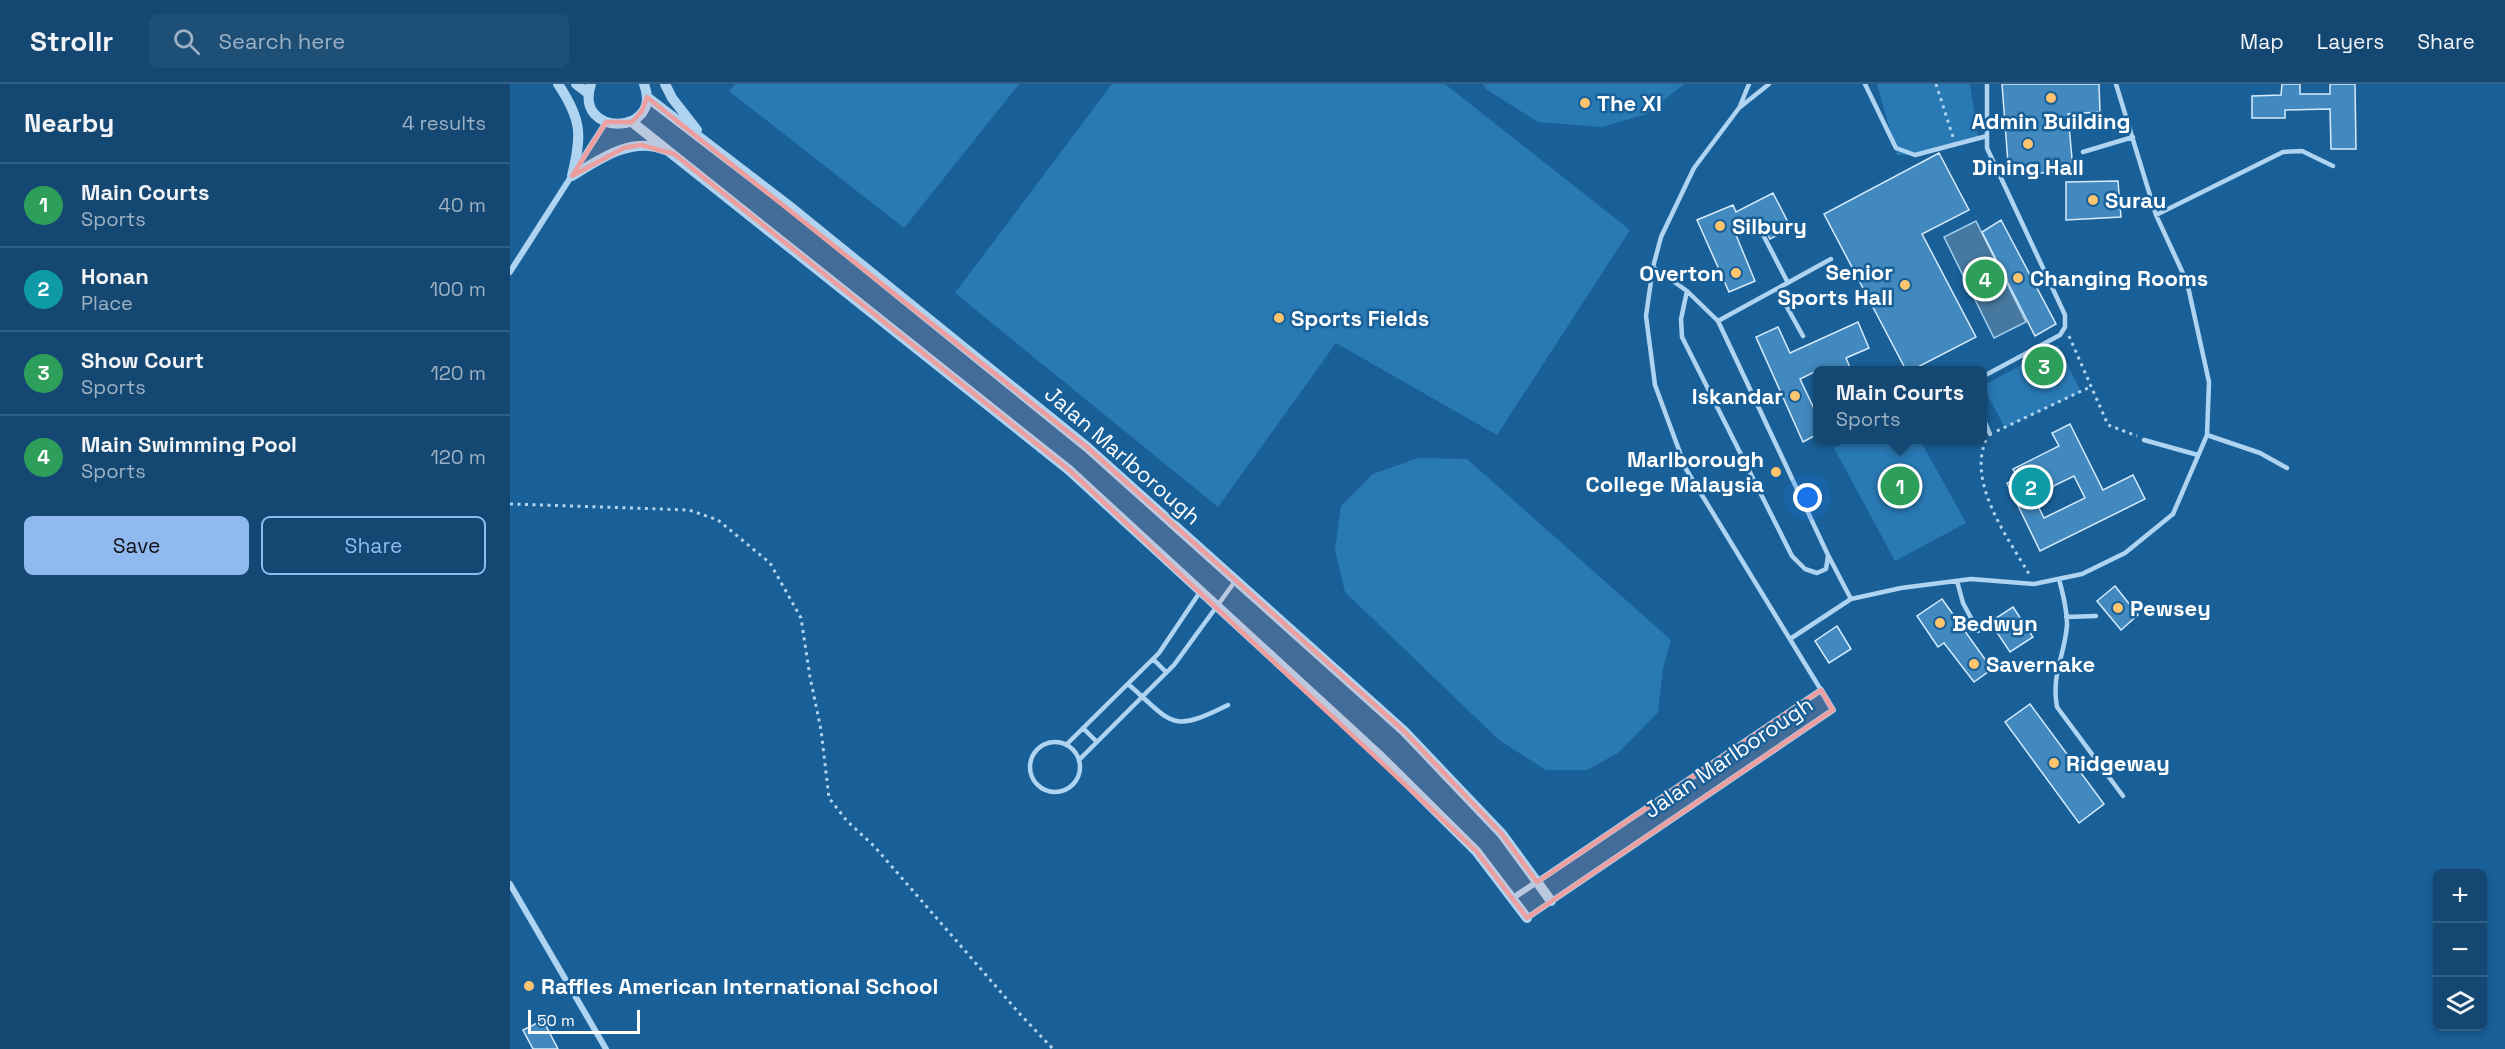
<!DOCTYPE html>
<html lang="en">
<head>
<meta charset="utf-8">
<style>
	body { margin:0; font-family:"Space Grotesk",sans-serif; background:#1d4f77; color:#f1f3f6 }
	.controls { position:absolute; right:18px; bottom:18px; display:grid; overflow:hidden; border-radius:9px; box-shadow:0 3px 9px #0003 }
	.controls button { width:54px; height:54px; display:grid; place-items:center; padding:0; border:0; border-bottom:2px solid #336084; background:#144872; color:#f1f3f6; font:30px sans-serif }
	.scale { position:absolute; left:18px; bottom:15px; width:112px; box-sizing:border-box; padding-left:6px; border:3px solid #fff; border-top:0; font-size:16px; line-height:21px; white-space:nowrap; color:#fff; -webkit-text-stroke:4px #1a6098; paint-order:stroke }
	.you { position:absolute; left:1298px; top:414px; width:21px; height:21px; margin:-15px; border:4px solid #fff; border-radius:50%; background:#1a73e8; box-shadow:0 0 0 9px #1a73e833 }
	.badge { display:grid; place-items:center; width:39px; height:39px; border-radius:50%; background:#90b9f0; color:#fff; font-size:20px; font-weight:700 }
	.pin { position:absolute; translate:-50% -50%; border:3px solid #fff; box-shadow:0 2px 6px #0006 }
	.popup { position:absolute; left:1303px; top:282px; width:174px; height:78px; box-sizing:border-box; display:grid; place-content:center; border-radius:9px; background:#144872; filter:drop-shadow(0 2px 4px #0005); font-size:20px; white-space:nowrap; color:#9db2c4 }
	.popup b { font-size:22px; color:#f1f3f6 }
	.popup::after { content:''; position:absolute; left:50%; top:100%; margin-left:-12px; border:12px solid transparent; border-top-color:#144872 }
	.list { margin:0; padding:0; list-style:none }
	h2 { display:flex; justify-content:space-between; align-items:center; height:78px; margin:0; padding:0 24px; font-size:26px }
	h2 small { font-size:20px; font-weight:400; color:#9db2c4 }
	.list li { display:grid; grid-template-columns:39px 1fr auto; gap:18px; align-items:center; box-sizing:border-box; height:84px; padding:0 24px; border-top:2px solid #336084 }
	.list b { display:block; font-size:22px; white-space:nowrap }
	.list p { margin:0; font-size:20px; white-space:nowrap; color:#9db2c4 }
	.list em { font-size:20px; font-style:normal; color:#9db2c4 }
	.actions { display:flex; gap:12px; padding:18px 24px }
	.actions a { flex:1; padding:14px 0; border:2px solid #90b9f0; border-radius:9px; text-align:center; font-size:21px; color:#90b9f0 }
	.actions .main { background:#90b9f0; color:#111 }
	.icon { flex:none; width:33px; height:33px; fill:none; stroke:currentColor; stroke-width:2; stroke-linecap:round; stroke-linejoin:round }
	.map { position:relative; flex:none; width:1995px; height:965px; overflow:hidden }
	header { display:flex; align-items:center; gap:36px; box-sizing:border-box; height:84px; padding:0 30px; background:#144872; border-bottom:2px solid #336084 }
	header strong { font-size:28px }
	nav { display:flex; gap:33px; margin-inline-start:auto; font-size:21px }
	.search { width:420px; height:54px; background:#1d4f77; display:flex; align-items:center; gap:15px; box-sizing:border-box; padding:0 21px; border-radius:9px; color:#9db2c4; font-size:22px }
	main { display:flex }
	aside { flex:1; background:#144872 }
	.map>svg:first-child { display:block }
	.green { fill:#2979b5 }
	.water { fill:#47789f; stroke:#a1d1f3; stroke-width:1.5 }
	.building { fill:#4289bf; stroke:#d5ebfc; stroke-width:1.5; fill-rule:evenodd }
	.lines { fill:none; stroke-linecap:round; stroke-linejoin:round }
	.path { stroke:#aed4f1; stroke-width:3; stroke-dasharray:3 4.5; stroke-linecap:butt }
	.service { stroke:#aed4f1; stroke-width:4.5 }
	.minor { stroke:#aed4f1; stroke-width:6 }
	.tertiary { stroke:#aed4f1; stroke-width:10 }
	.marked { fill:#ed9e9e; fill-opacity:0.2; stroke:#ed9e9e; stroke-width:4.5; stroke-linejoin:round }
	.poi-dot { fill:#ffc46e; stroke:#1a6098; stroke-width:2 }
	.labels { text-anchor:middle; stroke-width:5; stroke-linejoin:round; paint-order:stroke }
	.poi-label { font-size:22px; font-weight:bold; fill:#fff; stroke:#1a6098; text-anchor:start }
	.street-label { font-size:22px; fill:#fff; stroke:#1a6098 }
</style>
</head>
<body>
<header>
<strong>Strollr</strong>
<div class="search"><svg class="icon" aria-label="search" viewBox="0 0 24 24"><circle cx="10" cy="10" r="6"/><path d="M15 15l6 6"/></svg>Search here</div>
<nav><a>Map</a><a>Layers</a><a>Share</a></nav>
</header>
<main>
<aside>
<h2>Nearby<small>4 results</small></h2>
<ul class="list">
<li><span class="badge" style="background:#2e9e5b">1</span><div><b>Main Courts</b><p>Sports</p></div><em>40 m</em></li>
<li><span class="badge" style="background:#0f9aa8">2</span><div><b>Honan</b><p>Place</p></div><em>100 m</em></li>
<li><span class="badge" style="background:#2e9e5b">3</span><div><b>Show Court</b><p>Sports</p></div><em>120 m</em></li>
<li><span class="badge" style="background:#2e9e5b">4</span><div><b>Main Swimming Pool</b><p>Sports</p></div><em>120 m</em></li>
</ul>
<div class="actions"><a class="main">Save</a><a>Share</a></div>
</aside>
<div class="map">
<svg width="1995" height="965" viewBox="0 0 1995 965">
	<rect width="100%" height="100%" fill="#1a6098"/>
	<!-- green -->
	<path class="green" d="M 225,0 L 509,0 L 394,144 L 219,7 Z
		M 602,0 L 935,0 L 1120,146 L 987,351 L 826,259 L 708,423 L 445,209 Z
		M 973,0 L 1174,0 L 1137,30 L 1092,43 L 1028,38 L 976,5 Z
		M 1367,0 L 1460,0 L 1468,54 L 1405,71 L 1387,71 Z
		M 1548,261 L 1571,308 L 1495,344 L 1473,302 Z
		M 1340,356 L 1410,356 L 1456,439 L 1385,477 L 1324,364 Z
		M 908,374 L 957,375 L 1161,556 L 1153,584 L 1148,628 L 1108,669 L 1077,686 L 1036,686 L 989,656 L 835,508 L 825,466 L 831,422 L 863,390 Z"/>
	<!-- water -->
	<path class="water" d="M 1466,137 L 1516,238 L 1484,254 L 1434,153 Z"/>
	<!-- building -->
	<path class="building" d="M 1492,0 L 1589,0 L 1590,28 L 1558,30 L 1563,86 L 1499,92 Z
		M 1772,0 L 1790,0 L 1790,10 L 1820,10 L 1820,0 L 1845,0 L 1846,65 L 1821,65 L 1820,25 L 1775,26 L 1775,34 L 1742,34 L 1742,12 L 1771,11 Z
		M 1429,69 L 1459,126 L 1412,150 L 1466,253 L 1402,286 L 1396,286 L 1314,130 Z
		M 1608,97 L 1611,133 L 1556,136 L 1556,98 Z
		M 1263,109 L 1281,144 L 1260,155 L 1251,137 L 1247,135 L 1243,138 L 1244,143 L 1226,151 L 1245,197 L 1219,208 L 1187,136 L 1223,121 L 1226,128 Z
		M 1491,136 L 1546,240 L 1525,252 L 1472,148 Z
		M 1348,238 L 1359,264 L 1336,274 L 1341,286 L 1308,286 L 1290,295 L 1308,333 L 1308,350 L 1293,358 L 1246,253 L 1268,243 L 1280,269 Z
		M 1560,340 L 1593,406 L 1623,391 L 1635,415 L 1530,467 L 1497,399 L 1508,394 L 1503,385 L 1549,362 L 1542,349 ZM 1564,392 L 1575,414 L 1534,434 L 1523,412 Z
		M 1605,502 L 1628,531 L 1611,546 L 1587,517 Z
		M 1432,515 L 1482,585 L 1464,598 L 1434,559 L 1428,563 L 1407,532 Z
		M 1503,523 L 1523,553 L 1500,568 L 1480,538 Z
		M 1327,542 L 1341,565 L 1319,579 L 1305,557 Z
		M 1520,620 L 1594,720 L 1569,739 L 1495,638 Z
		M 33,936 L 48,965 L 23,965 L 13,946 Z"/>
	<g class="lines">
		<!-- path -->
		<path class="path" d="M 1426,0 L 1443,53
			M 1559,252 L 1598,341 L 1627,352
			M 1487,347 L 1580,303
			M 1476,356 C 1457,399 1498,454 1519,490
			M 0,420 L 179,426 L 208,436 L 260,479 L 291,534 L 300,593 L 311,646 L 319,714 L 337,737 L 364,762 L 509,929 L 543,965"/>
		<!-- service -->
		<path class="service" d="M 1259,0 L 1229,24 L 1184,84 L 1151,153 L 1143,183 L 1136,232 L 1145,301 L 1176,385 L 1311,606
			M 1355,0 L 1386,64 L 1405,71 L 1477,52
			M 1230,22 L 1239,0
			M 1573,68 L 1623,53
			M 1646,131 L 1773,68 L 1792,67 L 1823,82
			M 1247,139 L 1278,199
			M 1143,183 L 1177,207 L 1208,237 L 1318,471 L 1341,515
			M 1267,205 L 1293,252
			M 1177,207 L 1171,235 L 1172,253 L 1282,472 L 1295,485 L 1307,489 L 1316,485 L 1318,472
			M 1208,237 L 1321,175
			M 1472,293 L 1550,251 L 1555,243 L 1555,231 L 1477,64 L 1477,0
			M 1472,331 L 1480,350
			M 1697,351 L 1750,369 L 1777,384
			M 1634,356 L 1688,371
			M 1549,495 C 1553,510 1557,525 1557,541 C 1555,571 1541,590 1547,623 L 1613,712
			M 1447,497 L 1453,519 L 1468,547
			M 1556,533 L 1586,532
			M 1280,555 L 1341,515 L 1391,504 L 1461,495 L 1524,500 L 1572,490 L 1615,469 L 1663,430 L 1697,351 L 1699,298 L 1677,198 L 1646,131 L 1606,0
			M 643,575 L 656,588
			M 618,600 C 663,639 660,650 718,621
			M 573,644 L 587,658
			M520 683a25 25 0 1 1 50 0a25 25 0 1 1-50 0Z
			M 556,661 L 649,569 L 690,508
			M 569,676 L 664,581 L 726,496"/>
		<!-- minor -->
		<path class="minor" d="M 0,188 L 96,38
			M 0,800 L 96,965
			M 1003,814 L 1311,606 L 1323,626 L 1017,834"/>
		<!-- tertiary -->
		<path class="tertiary" d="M 48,0 C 72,36 72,51 62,92
			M 66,0 L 79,10
			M 81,0 C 63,54 154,52 134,0
			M 155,0 L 162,14 L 187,46
			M 137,13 L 278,121 L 577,363 L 894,647 L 992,750 L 1041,817
			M 122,38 L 559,386 L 871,673 L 966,767 L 1017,834
			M 62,92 C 90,75 122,52 155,66"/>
	</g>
	<!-- marked area -->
	<path class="marked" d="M 137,13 L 577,363 L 894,647 L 992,750 L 1027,798 L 1311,606 L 1323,626 L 1017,834 L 966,767 L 559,386 L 164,70 L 131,61 L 114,64 L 62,92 L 96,38 L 122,38 L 132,27 Z"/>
	<!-- markers -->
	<g class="poi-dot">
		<circle cx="1541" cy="14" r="6"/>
		<circle cx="1075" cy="19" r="6"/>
		<circle cx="1518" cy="60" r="6"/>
		<circle cx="1583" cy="116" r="6"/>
		<circle cx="1210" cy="142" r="6"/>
		<circle cx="1226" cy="189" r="6"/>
		<circle cx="1508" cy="194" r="6"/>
		<circle cx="1395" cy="201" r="6"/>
		<circle cx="769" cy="234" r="6"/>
		<circle cx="1285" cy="312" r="6"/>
		<circle cx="1266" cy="388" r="6"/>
		<circle cx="1608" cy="524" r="6"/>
		<circle cx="1430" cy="539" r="6"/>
		<circle cx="1464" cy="580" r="6"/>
		<circle cx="1544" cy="679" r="6"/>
		<circle cx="19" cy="902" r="6"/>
	</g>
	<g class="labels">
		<!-- poi labels -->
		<g class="poi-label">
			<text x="1087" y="27">The XI</text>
			<text x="1541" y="45" text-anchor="middle">Admin Building</text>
			<text x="1518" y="91" text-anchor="middle">Dining Hall</text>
			<text x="1595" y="124">Surau</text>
			<text x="1222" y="150">Silbury</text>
			<text x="1383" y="196" text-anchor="end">Senior<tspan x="1383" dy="25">Sports Hall</tspan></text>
			<text x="1214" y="197" text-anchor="end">Overton</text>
			<text x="1520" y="202">Changing Rooms</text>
			<text x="781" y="242">Sports Fields</text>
			<text x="1273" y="320" text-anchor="end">Iskandar</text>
			<text x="1254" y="383" text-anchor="end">Marlborough<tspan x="1254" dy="25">College Malaysia</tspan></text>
			<text x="1620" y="532">Pewsey</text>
			<text x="1442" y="547">Bedwyn</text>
			<text x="1476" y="588">Savernake</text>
			<text x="1556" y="687">Ridgeway</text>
			<text x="31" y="910">Raffles American International School</text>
		</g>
		<!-- street labels -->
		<g class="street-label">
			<text transform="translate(613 371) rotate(41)" y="8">Jalan Marlborough</text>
			<text transform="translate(1218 673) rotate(-34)" y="8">Jalan Marlborough</text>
		</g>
	</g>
</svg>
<div class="controls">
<button>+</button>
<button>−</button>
<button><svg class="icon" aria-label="layers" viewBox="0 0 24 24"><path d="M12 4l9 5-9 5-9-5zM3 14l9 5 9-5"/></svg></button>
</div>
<div class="scale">50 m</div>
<div class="you"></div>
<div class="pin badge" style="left:1390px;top:402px;background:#2e9e5b">1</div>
<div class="popup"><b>Main Courts</b>Sports</div>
<div class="pin badge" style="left:1521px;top:403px;background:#0f9aa8">2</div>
<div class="pin badge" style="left:1534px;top:282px;background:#2e9e5b">3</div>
<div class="pin badge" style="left:1475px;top:195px;background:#2e9e5b">4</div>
</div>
</main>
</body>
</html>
